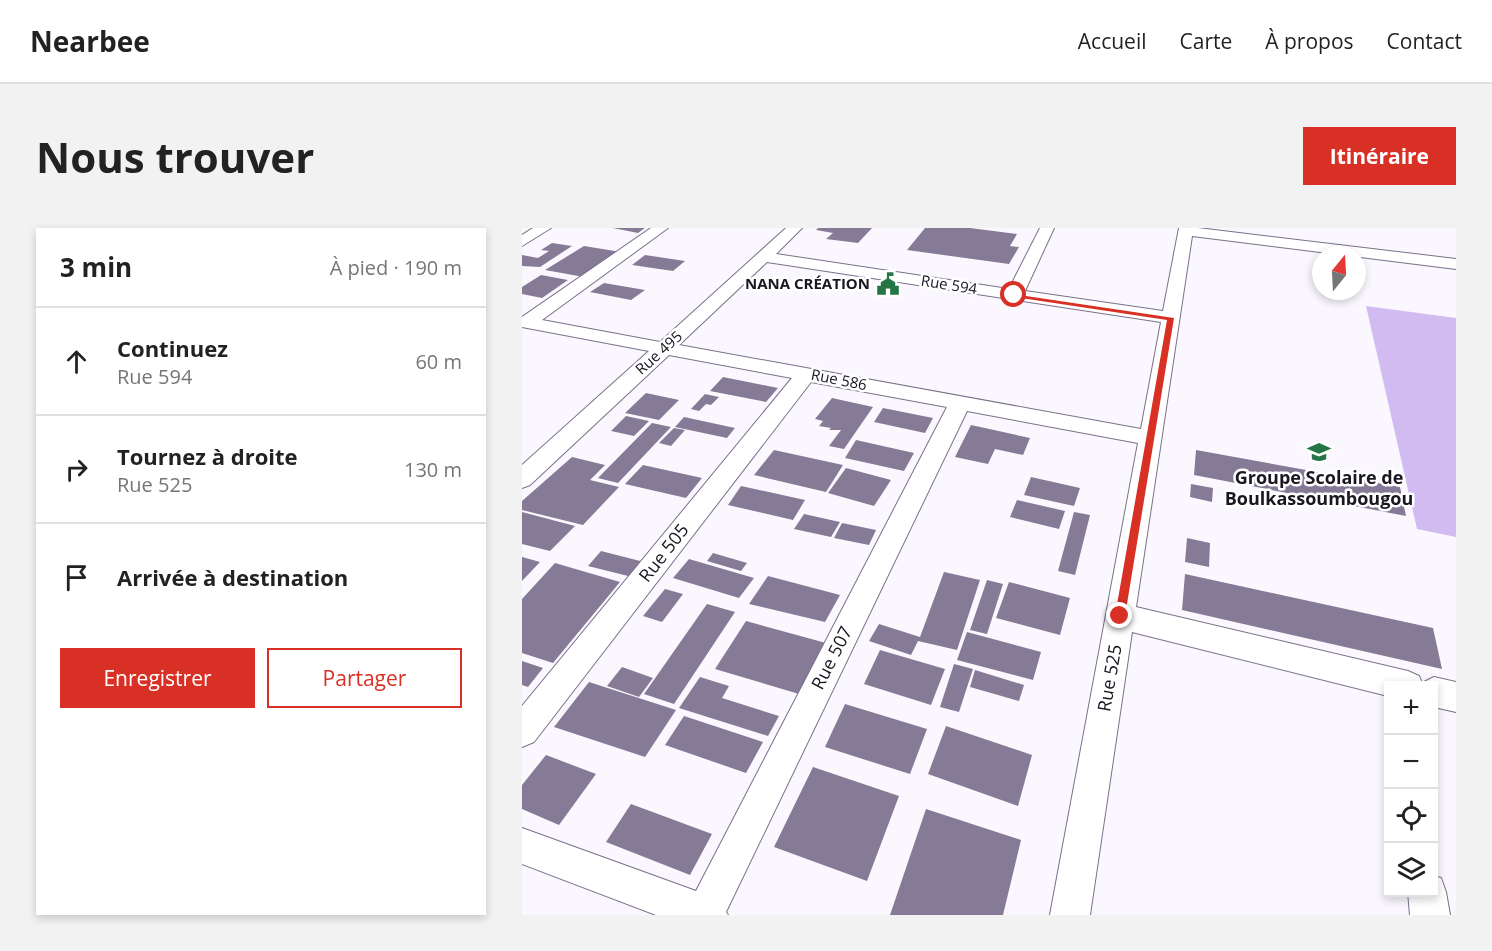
<!DOCTYPE html>
<html lang="fr">
<head>
<meta charset="utf-8">
<style>
	body { margin:0; font-family:"Open Sans",sans-serif; background:#f2f2f2; color:#222 }
	.controls { position:absolute; right:18px; bottom:18px; display:grid; overflow:hidden; border-radius:0px; box-shadow:0 3px 9px #0003 }
	.controls button { width:54px; height:54px; display:grid; place-items:center; padding:0; border:0; border-bottom:2px solid #e0e0e0; background:#fff; color:#222; font:30px sans-serif }
	.compass { position:absolute; left:790px; top:18px; width:54px; height:54px; border-radius:50%; background:#fff; box-shadow:0 3px 9px #0003; rotate:18deg }
	.stop { position:absolute; width:18px; height:18px; margin:-14px; border:4px solid #d93025; border-radius:50%; background:#fff }
	.stop.end { background:#d93025; border-color:#fff; box-shadow:0 2px 6px #0008 }
	.list { margin:0; padding:0; list-style:none }
	h2 { display:flex; justify-content:space-between; align-items:center; height:78px; margin:0; padding:0 24px; font-size:26px }
	h2 small { font-size:20px; font-weight:400; color:#767676 }
	.list li { display:grid; grid-template-columns:39px 1fr auto; gap:18px; align-items:center; box-sizing:border-box; height:108px; padding:0 24px; border-top:2px solid #e0e0e0 }
	.list b { display:block; font-size:22px; white-space:nowrap }
	.list p { margin:0; font-size:20px; white-space:nowrap; color:#767676 }
	.list em { font-size:20px; font-style:normal; color:#767676 }
	.actions { display:flex; gap:12px; padding:18px 24px }
	.actions a { flex:1; padding:14px 0; border:2px solid #d93025; border-radius:0px; text-align:center; font-size:21px; color:#d93025 }
	.actions .main { background:#d93025; color:#fff }
	.icon { flex:none; width:33px; height:33px; fill:none; stroke:currentColor; stroke-width:2; stroke-linecap:round; stroke-linejoin:round }
	.map { position:relative; flex:none; width:934px; height:687px; overflow:hidden; border-radius:0px }
	header { display:flex; align-items:center; gap:36px; box-sizing:border-box; height:84px; padding:0 30px; background:#fff; border-bottom:2px solid #e0e0e0 }
	header strong { font-size:28px }
	nav { display:flex; gap:33px; margin-inline-start:auto; font-size:21px }
	.intro { display:flex; align-items:center; justify-content:space-between; box-sizing:border-box; height:144px; padding:0 36px }
	h1 { margin:0; font-size:42px }
	.button { padding:15px 27px; border-radius:0px; background:#d93025; color:#fff; font-size:21px; font-weight:700 }
	main { display:flex; gap:36px; padding:0 36px }
	aside { flex:1; background:#fff; border-radius:0px; box-shadow:0 3px 9px #0003 }
	.map>svg:first-child { display:block }
	.green { fill:#d1bbf1 }
	.building { fill:#857b96 }
	.lines { fill:none; stroke-linecap:round; stroke-linejoin:round }
	.minor-casing { stroke:#7b708b; stroke-width:2 }
	.minor { fill:#fff; fill-rule:evenodd }
	.route { fill:#d93025 }
	.labels { text-anchor:middle; stroke-width:5; stroke-linejoin:round; paint-order:stroke }
	.far-poi-label { font-size:15px; font-weight:bold; fill:#1b1721; stroke:#fff; text-anchor:end }
	.far-street-label { font-size:15px; fill:#1b1721; stroke:#fff }
	.poi-label { font-size:18px; font-weight:bold; fill:#1b1721; stroke:#fff }
	.street-label { font-size:18px; fill:#1b1721; stroke:#fff }
</style>
</head>
<body>
<header>
<strong>Nearbee</strong>
<nav><a>Accueil</a><a>Carte</a><a>À propos</a><a>Contact</a></nav>
</header>
<div class="intro"><h1>Nous trouver</h1><a class="button">Itinéraire</a></div>
<main>
<aside>
<h2>3 min<small>À pied · 190 m</small></h2>
<ul class="list">
<li><svg class="icon" aria-label="ahead" viewBox="0 0 24 24"><path d="M12 20V5M6 11l6-6 6 6"/></svg><div><b>Continuez</b><p>Rue 594</p></div><em>60 m</em></li>
<li><svg class="icon" aria-label="right" viewBox="0 0 24 24"><path d="M7 20v-9h11M14 6l5 5-5 5"/></svg><div><b>Tournez à droite</b><p>Rue 525</p></div><em>130 m</em></li>
<li><svg class="icon" aria-label="arrive" viewBox="0 0 24 24"><path d="M6 21V4h12l-3 4 3 4H6"/></svg><div><b>Arrivée à destination</b></div></li>
</ul>
<div class="actions"><a class="main">Enregistrer</a><a>Partager</a></div>
</aside>
<div class="map">
<svg width="934" height="687" viewBox="0 0 934 687">
	<rect width="100%" height="100%" fill="#faf8fe"/>
	<!-- green -->
	<path class="green" d="M 844,78 L 934,90 L 934,309 L 895,301 Z"/>
	<!-- building -->
	<path class="building" d="M 91,0 L 123,0 L 116,5 Z
		M 296,0 L 350,0 L 336,15 L 304,11 L 311,5 L 294,2 Z
		M 403,0 L 448,0 L 495,6 L 488,18 L 497,19 L 487,36 L 385,22 Z
		M 30,15 L 50,18 L 18,39 L 0,38 L 0,27 L 16,30 L 27,23 L 19,22 Z
		M 62,18 L 99,24 L 62,49 L 23,42 Z
		M 123,27 L 163,33 L 151,43 L 110,37 Z
		M 19,47 L 46,52 L 20,70 L 0,66 L 0,59 Z
		M 82,55 L 123,62 L 109,72 L 68,64 Z
		M 201,149 L 256,160 L 244,174 L 188,163 Z
		M 124,165 L 157,172 L 137,192 L 103,185 Z
		M 183,166 L 197,169 L 189,177 L 184,176 L 177,183 L 169,181 Z
		M 310,170 L 351,179 L 322,221 L 307,218 L 319,202 L 307,202 L 309,200 L 297,198 L 301,193 L 293,191 Z
		M 361,180 L 411,190 L 403,205 L 352,194 Z
		M 104,188 L 127,193 L 112,208 L 89,203 Z
		M 162,189 L 213,200 L 205,210 L 153,199 Z
		M 130,195 L 149,199 L 96,255 L 76,250 Z
		M 449,197 L 508,210 L 501,227 L 473,221 L 466,236 L 433,229 Z
		M 152,200 L 163,202 L 149,218 L 137,215 Z
		M 334,212 L 392,225 L 382,243 L 323,230 Z
		M 252,222 L 321,237 L 304,264 L 232,247 Z
		M 674,222 L 878,259 L 884,288 L 672,247 Z
		M 50,229 L 83,237 L 68,252 L 97,259 L 61,297 L 0,282 L 0,273 Z
		M 121,237 L 180,250 L 164,270 L 103,256 Z
		M 324,240 L 369,252 L 352,278 L 306,265 Z
		M 509,249 L 558,260 L 552,278 L 502,267 Z
		M 669,256 L 691,260 L 690,274 L 668,269 Z
		M 219,258 L 283,272 L 271,292 L 206,277 Z
		M 495,272 L 543,283 L 537,301 L 488,289 Z
		M 0,284 L 53,298 L 28,323 L 0,316 Z
		M 552,284 L 568,287 L 553,347 L 536,343 Z
		M 282,286 L 318,294 L 309,309 L 272,301 Z
		M 320,295 L 354,302 L 347,317 L 312,310 Z
		M 665,310 L 688,315 L 687,339 L 663,334 Z
		M 79,323 L 126,335 L 114,350 L 66,338 Z
		M 191,325 L 225,335 L 219,343 L 185,333 Z
		M 0,329 L 18,334 L 0,353 Z
		M 167,331 L 232,350 L 217,370 L 151,350 Z
		M 33,335 L 98,354 L 31,435 L 0,425 L 0,371 Z
		M 422,344 L 458,352 L 435,422 L 396,413 L 389,427 L 347,413 L 357,396 L 398,409 Z
		M 663,346 L 911,400 L 920,441 L 660,382 Z
		M 246,348 L 318,367 L 303,394 L 227,376 Z
		M 465,352 L 481,356 L 465,406 L 448,402 Z
		M 487,354 L 548,370 L 538,407 L 474,390 Z
		M 143,361 L 161,366 L 140,394 L 121,388 Z
		M 185,376 L 213,384 L 152,476 L 122,466 Z
		M 224,393 L 304,415 L 277,466 L 193,441 Z
		M 445,404 L 519,424 L 511,452 L 435,432 Z
		M 358,422 L 423,441 L 409,477 L 342,456 Z
		M 0,433 L 21,440 L 6,459 L 0,457 Z
		M 432,436 L 451,441 L 437,484 L 418,479 Z
		M 100,439 L 131,450 L 117,469 L 85,458 Z
		M 453,442 L 502,457 L 497,473 L 448,459 Z
		M 178,449 L 207,458 L 200,470 L 257,488 L 246,508 L 157,480 Z
		M 67,454 L 154,482 L 123,529 L 32,499 Z
		M 323,476 L 405,501 L 388,546 L 303,519 Z
		M 162,488 L 241,514 L 224,545 L 143,517 Z
		M 424,498 L 510,527 L 496,578 L 406,546 Z
		M 24,527 L 74,546 L 37,597 L 0,581 L 0,557 Z
		M 291,539 L 377,568 L 345,653 L 252,619 Z
		M 109,576 L 190,606 L 168,647 L 84,614 Z
		M 404,581 L 499,612 L 481,687 L 368,687 Z"/>
	<g class="lines">
		<!-- minor casing -->
		<g class="minor-casing">
			<path id="minor" d="M 11,0 L 29,0 L 0,18 L 0,7 Z
				M 129,0 L 146,0 L 20,92 L 138,114 L 264,0 L 280,0 L 254,26 L 487,61 L 518,0 L 532,0 L 503,63 L 641,83 L 657,0 L 676,0 L 934,31 L 934,41 L 670,8 L 614,379 L 886,443 L 897,448 L 900,455 L 912,449 L 934,454 L 934,484 L 912,479 L 912,458 L 866,458 L 866,468 L 610,404 L 568,687 L 528,687 L 616,215 L 445,183 L 204,684 L 206,687 L 134,687 L 0,636 L 0,600 L 174,663 L 425,179 L 289,154 L 12,514 L 0,519 L 0,478 L 270,150 L 147,127 L 8,257 L 0,260 L 0,237 L 127,123 L 0,99 L 0,89 ZM 245,34 L 639,94 L 619,201 L 157,117 Z
				M 912,648 L 919,650 L 924,664 L 928,687 L 888,687 L 886,664 L 912,664 Z"/>
		</g>
		<!-- minor -->
		<use href="#minor" class="minor"/>
	</g>
	<!-- route -->
	<path class="route" d="M 490,66 L 652,90 L 603,388 L 598,393 L 593,388 L 645,92 L 492,69 Z"/>
	<!-- icons -->
	<defs>
		<g id="civic-bare" transform="scale(1.8)"><path d="M-.6-6.5H3V-4.5H.6V-3L4-1V1h2V6H-6V1h2V-1L-.6-3ZM-1.2 2.5V6h2.4V2.5Z" fill="#267546" stroke="#fff" stroke-width="2.5" paint-order="stroke"/></g>
		<g id="school-bare" transform="scale(1.8)"><path d="M0-5L7-2L0 1L-7-2ZM-4 1L0 2.5L4 1V4Q0 6-4 4Z" fill="#267546" stroke="#fff" stroke-width="2.5" paint-order="stroke"/></g>
	</defs>
	<g fill-rule="evenodd">
		<use href="#civic-bare" x="366" y="56"/>
		<use href="#school-bare" x="797" y="224"/>
	</g>
	<g class="labels">
		<!-- far-poi labels -->
		<g class="far-poi-label">
			<text x="348" y="61">NANA CRÉATION</text>
		</g>
		<!-- far-street labels -->
		<g class="far-street-label">
			<text transform="translate(427 57) rotate(9)" y="5">Rue 594</text>
			<text transform="translate(137 125) rotate(-42)" y="5">Rue 495</text>
			<text transform="translate(317 152) rotate(11)" y="5">Rue 586</text>
		</g>
		<!-- poi labels -->
		<g class="poi-label">
			<text x="797" y="256">Groupe Scolaire de<tspan x="797" dy="21">Boulkassoumbougou</tspan></text>
		</g>
		<!-- street labels -->
		<g class="street-label">
			<text transform="translate(142 325) rotate(-52)" y="6">Rue 505</text>
			<text transform="translate(310 430) rotate(-63)" y="6">Rue 507</text>
			<text transform="translate(588 450) rotate(-80)" y="6">Rue 525</text>
		</g>
	</g>
</svg>
<div class="controls">
<button>+</button>
<button>−</button>
<button><svg class="icon" aria-label="locate" viewBox="0 0 24 24"><circle cx="12" cy="12" r="6"/><path d="M12 2v4M12 18v4M2 12h4M18 12h4"/></svg></button>
<button><svg class="icon" aria-label="layers" viewBox="0 0 24 24"><path d="M12 4l9 5-9 5-9-5zM3 14l9 5 9-5"/></svg></button>
</div>
<svg class="compass" viewBox="-18 -18 36 36"><path d="M0-13l5 13h-10z" fill="#e53935"/><path d="M0 13l5-13h-10z" fill="#767676"/></svg>
<div class="stop" style="left:492px;top:67px"></div>
<div class="stop end" style="left:598px;top:388px"></div>
</div>
</main>
</body>
</html>
